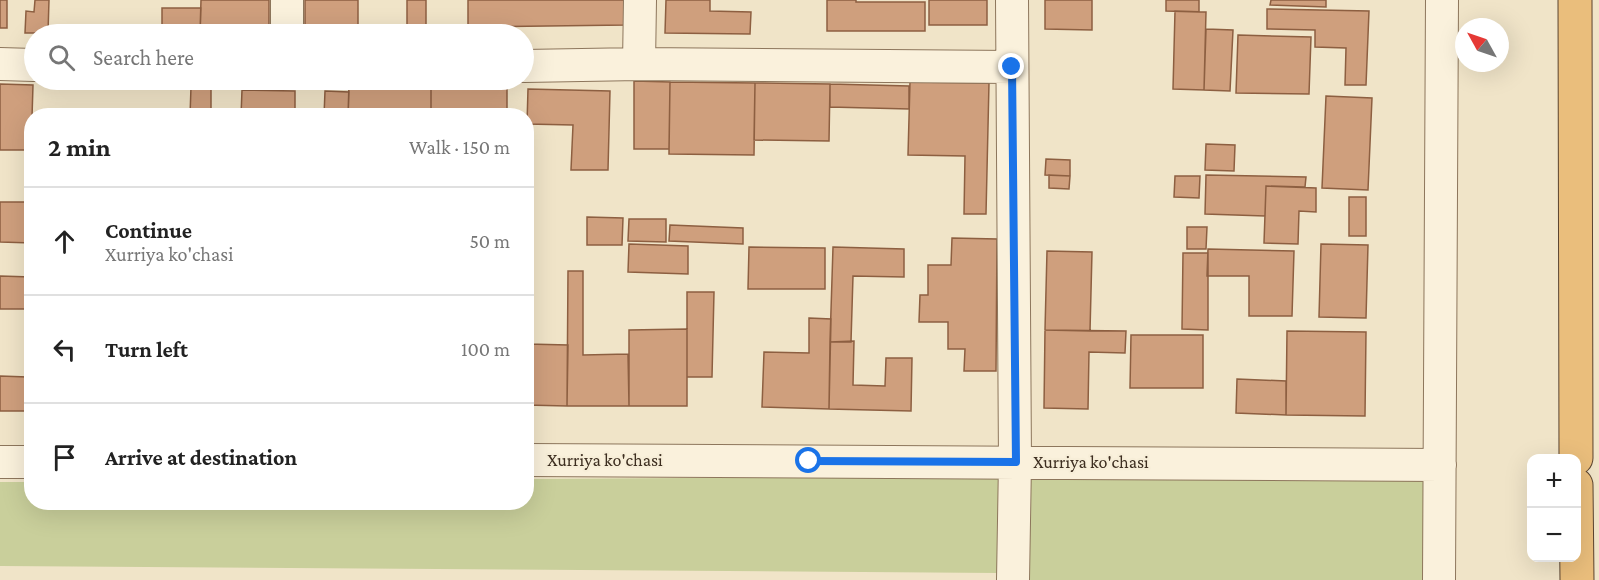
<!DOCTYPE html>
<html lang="en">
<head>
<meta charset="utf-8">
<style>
	body { margin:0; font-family:"Crimson Pro",serif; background:#f2f2f2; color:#222 }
	.controls { position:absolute; right:18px; bottom:18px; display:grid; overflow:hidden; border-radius:12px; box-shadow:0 6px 24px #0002 }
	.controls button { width:54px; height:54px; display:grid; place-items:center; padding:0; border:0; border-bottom:2px solid #e0e0e0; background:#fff; color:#222; font:30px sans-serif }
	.compass { position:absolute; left:1455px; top:18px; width:54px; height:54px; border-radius:50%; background:#fff; box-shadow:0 6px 24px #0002; rotate:310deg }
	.stop { position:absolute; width:18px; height:18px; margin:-14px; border:4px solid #1a73e8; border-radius:50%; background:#fff }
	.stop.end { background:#1a73e8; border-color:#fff; box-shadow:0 2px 6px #0008 }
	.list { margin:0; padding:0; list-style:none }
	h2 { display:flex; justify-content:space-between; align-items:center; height:78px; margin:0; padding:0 24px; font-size:26px }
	h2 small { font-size:20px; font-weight:400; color:#767676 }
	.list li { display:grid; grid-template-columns:39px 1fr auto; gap:18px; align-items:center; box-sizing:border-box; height:108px; padding:0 24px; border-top:2px solid #e0e0e0 }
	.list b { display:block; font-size:22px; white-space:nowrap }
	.list p { margin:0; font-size:20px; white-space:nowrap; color:#767676 }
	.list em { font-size:20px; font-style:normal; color:#767676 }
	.icon { flex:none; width:33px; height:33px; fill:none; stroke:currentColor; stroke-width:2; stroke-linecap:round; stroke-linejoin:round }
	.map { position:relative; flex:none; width:1599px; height:580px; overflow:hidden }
	.search { position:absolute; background:#fff; box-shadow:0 6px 24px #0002; left:24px; top:24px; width:510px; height:66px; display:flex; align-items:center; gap:15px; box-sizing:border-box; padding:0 21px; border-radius:33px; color:#767676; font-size:22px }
	.panel { position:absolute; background:#fff; box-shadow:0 6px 24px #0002; left:24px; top:108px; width:510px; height:402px; border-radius:24px }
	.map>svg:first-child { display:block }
	.green { fill:#c9cf9b }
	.building { fill:#cf9f7d; stroke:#8d5f41; stroke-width:1.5 }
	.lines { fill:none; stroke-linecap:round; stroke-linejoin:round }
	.minor-casing { stroke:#8d765c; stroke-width:34 }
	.trunk-casing { stroke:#5b4430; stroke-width:35 }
	.minor { stroke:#faf1dc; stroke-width:32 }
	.trunk { stroke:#eabe7c; stroke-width:33 }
	.route { stroke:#1a73e8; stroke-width:8 }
	.labels { text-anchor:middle; stroke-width:4.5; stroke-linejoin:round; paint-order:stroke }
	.street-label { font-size:18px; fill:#3d2e20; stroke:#f7eed8 }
</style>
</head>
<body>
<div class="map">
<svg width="1599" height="580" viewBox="0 0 1599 580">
	<rect width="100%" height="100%" fill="#f0e4c8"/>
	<!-- green -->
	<path class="green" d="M 1001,476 L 998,573 L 0,566 L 0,482 L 31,482 L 32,502 L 526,502 L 527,479 Z
		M 1025,477 L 1431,480 L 1430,580 L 1024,580 Z"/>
	<!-- building -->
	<path class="building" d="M 0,0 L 7,0 L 7,28 L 0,28 Z
		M 35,0 L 49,0 L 48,33 L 25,33 L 26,11 L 34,12 Z
		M 201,0 L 269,0 L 269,34 L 200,34 Z
		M 305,0 L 358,0 L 358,31 L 305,30 Z
		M 407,0 L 426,0 L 426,33 L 407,33 Z
		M 468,0 L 626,0 L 626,25 L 468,27 Z
		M 666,0 L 710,0 L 710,11 L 751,12 L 750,34 L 665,33 Z
		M 827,0 L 856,0 L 856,2 L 925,2 L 925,31 L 827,31 Z
		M 929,0 L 987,0 L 987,25 L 929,25 Z
		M 1045,0 L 1092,0 L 1092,30 L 1045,29 Z
		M 1166,0 L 1199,0 L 1199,12 L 1166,11 Z
		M 1271,0 L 1326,0 L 1326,7 L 1270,5 Z
		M 162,8 L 201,8 L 200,34 L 162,34 Z
		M 1267,9 L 1369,11 L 1366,85 L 1345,85 L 1346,48 L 1315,47 L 1315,30 L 1267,29 Z
		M 1175,11 L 1206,12 L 1204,90 L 1173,89 Z
		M 1206,29 L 1233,30 L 1230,91 L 1204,90 Z
		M 1238,35 L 1311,37 L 1309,94 L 1236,93 Z
		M 634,81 L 670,82 L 669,149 L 634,149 Z
		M 670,82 L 755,83 L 754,155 L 669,154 Z
		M 910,82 L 989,83 L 986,214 L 964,214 L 965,156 L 908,155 Z
		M 755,83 L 830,84 L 829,141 L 754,140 Z
		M 0,84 L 33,85 L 31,150 L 0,150 Z
		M 830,84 L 909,86 L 909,109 L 830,107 Z
		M 349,85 L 431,87 L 431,116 L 348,116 Z
		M 191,87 L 211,88 L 211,116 L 190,116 Z
		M 431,87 L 507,88 L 507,111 L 431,110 Z
		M 528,89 L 610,91 L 608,170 L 571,170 L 573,125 L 527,124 Z
		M 242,90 L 295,91 L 295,116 L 241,116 Z
		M 325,91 L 349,92 L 348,116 L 324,116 Z
		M 1326,96 L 1372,98 L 1368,190 L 1322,188 Z
		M 1206,144 L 1235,145 L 1234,171 L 1205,170 Z
		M 1046,159 L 1070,160 L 1070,176 L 1045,175 Z
		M 1049,175 L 1070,176 L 1069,189 L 1049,188 Z
		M 1206,175 L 1306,177 L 1305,187 L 1266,186 L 1265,216 L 1205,214 Z
		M 1175,176 L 1200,176 L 1199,198 L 1174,197 Z
		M 1266,186 L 1316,188 L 1316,212 L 1299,211 L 1298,244 L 1264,243 Z
		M 1349,197 L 1366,197 L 1366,236 L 1349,236 Z
		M 0,202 L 32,202 L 32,243 L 0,242 Z
		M 587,217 L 623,218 L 622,245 L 587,245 Z
		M 629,219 L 666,219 L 666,242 L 628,241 Z
		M 670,225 L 743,228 L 743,244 L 669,241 Z
		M 1187,227 L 1207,227 L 1206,249 L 1187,249 Z
		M 952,238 L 997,239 L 996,371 L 964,371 L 965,349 L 948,349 L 948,322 L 919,322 L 920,295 L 928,295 L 928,265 L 951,265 Z
		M 629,244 L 688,246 L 688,274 L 628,272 Z
		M 1321,244 L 1368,245 L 1366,318 L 1319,317 Z
		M 749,247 L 825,248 L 825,289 L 748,289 Z
		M 833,247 L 904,249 L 904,277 L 853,276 L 851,342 L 830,342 Z
		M 1208,249 L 1294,251 L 1292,316 L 1249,316 L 1249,276 L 1207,276 Z
		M 1047,251 L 1092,252 L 1090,331 L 1045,330 Z
		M 1183,253 L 1208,253 L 1208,330 L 1182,329 Z
		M 568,271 L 583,271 L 583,355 L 628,354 L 629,406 L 567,406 Z
		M 0,276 L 31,277 L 30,309 L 0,309 Z
		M 687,292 L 714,292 L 712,377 L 687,377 Z
		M 526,311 L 527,344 L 568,345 L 567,406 L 526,405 Z
		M 809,318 L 831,319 L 829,409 L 762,407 L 764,352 L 809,353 Z
		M 687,329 L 687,406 L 629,406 L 629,330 Z
		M 1045,330 L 1126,331 L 1125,353 L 1089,352 L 1088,409 L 1044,408 Z
		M 1287,331 L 1366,332 L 1365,416 L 1286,415 Z
		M 1131,335 L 1203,335 L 1203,388 L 1130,388 Z
		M 854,341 L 853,385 L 885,386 L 886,358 L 912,358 L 911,411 L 829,409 L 830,342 Z
		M 0,376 L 27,377 L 26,411 L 0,411 Z
		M 1237,379 L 1286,381 L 1286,415 L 1236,413 Z"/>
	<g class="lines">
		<!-- minor casing -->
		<g class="minor-casing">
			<path id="minor" d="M 287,0 L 287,34
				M 1012,0 L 1015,462 L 1013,580
				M 0,64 L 34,65
				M 639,64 L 640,0
				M 524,66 L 639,64 L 1012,67
				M 526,460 L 1440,465
				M 0,462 L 32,462
				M 1439,580 L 1442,0"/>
		</g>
		<!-- trunk casing -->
		<g class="trunk-casing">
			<path id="trunk" d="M 1575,0 L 1576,458
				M 1576,485 L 1577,580"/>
		</g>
		<!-- minor -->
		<use href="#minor" class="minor"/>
		<!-- trunk -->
		<use href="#trunk" class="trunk"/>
	</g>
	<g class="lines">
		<!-- route -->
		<path class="route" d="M 809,461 L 1016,462 L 1012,67"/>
	</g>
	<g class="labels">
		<!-- street labels -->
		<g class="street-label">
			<text x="605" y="466">Xurriya ko'chasi</text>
			<text x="1091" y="468">Xurriya ko'chasi</text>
		</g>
	</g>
</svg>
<div class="controls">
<button>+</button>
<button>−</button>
</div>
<svg class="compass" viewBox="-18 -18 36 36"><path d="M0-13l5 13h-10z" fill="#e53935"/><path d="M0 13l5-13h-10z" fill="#767676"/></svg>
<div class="stop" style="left:809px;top:461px"></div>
<div class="stop end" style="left:1012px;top:67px"></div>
<div class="search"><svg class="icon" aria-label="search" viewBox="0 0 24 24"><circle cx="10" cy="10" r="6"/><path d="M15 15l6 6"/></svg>Search here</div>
<section class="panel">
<h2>2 min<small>Walk · 150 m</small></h2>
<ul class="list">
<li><svg class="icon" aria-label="ahead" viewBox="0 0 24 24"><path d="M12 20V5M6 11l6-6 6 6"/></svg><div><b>Continue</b><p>Xurriya ko'chasi</p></div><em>50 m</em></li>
<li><svg class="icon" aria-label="left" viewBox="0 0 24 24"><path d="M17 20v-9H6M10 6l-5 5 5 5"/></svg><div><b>Turn left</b></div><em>100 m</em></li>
<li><svg class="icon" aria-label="arrive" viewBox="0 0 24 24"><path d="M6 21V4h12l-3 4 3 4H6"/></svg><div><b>Arrive at destination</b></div></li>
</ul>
</section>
</div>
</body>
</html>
